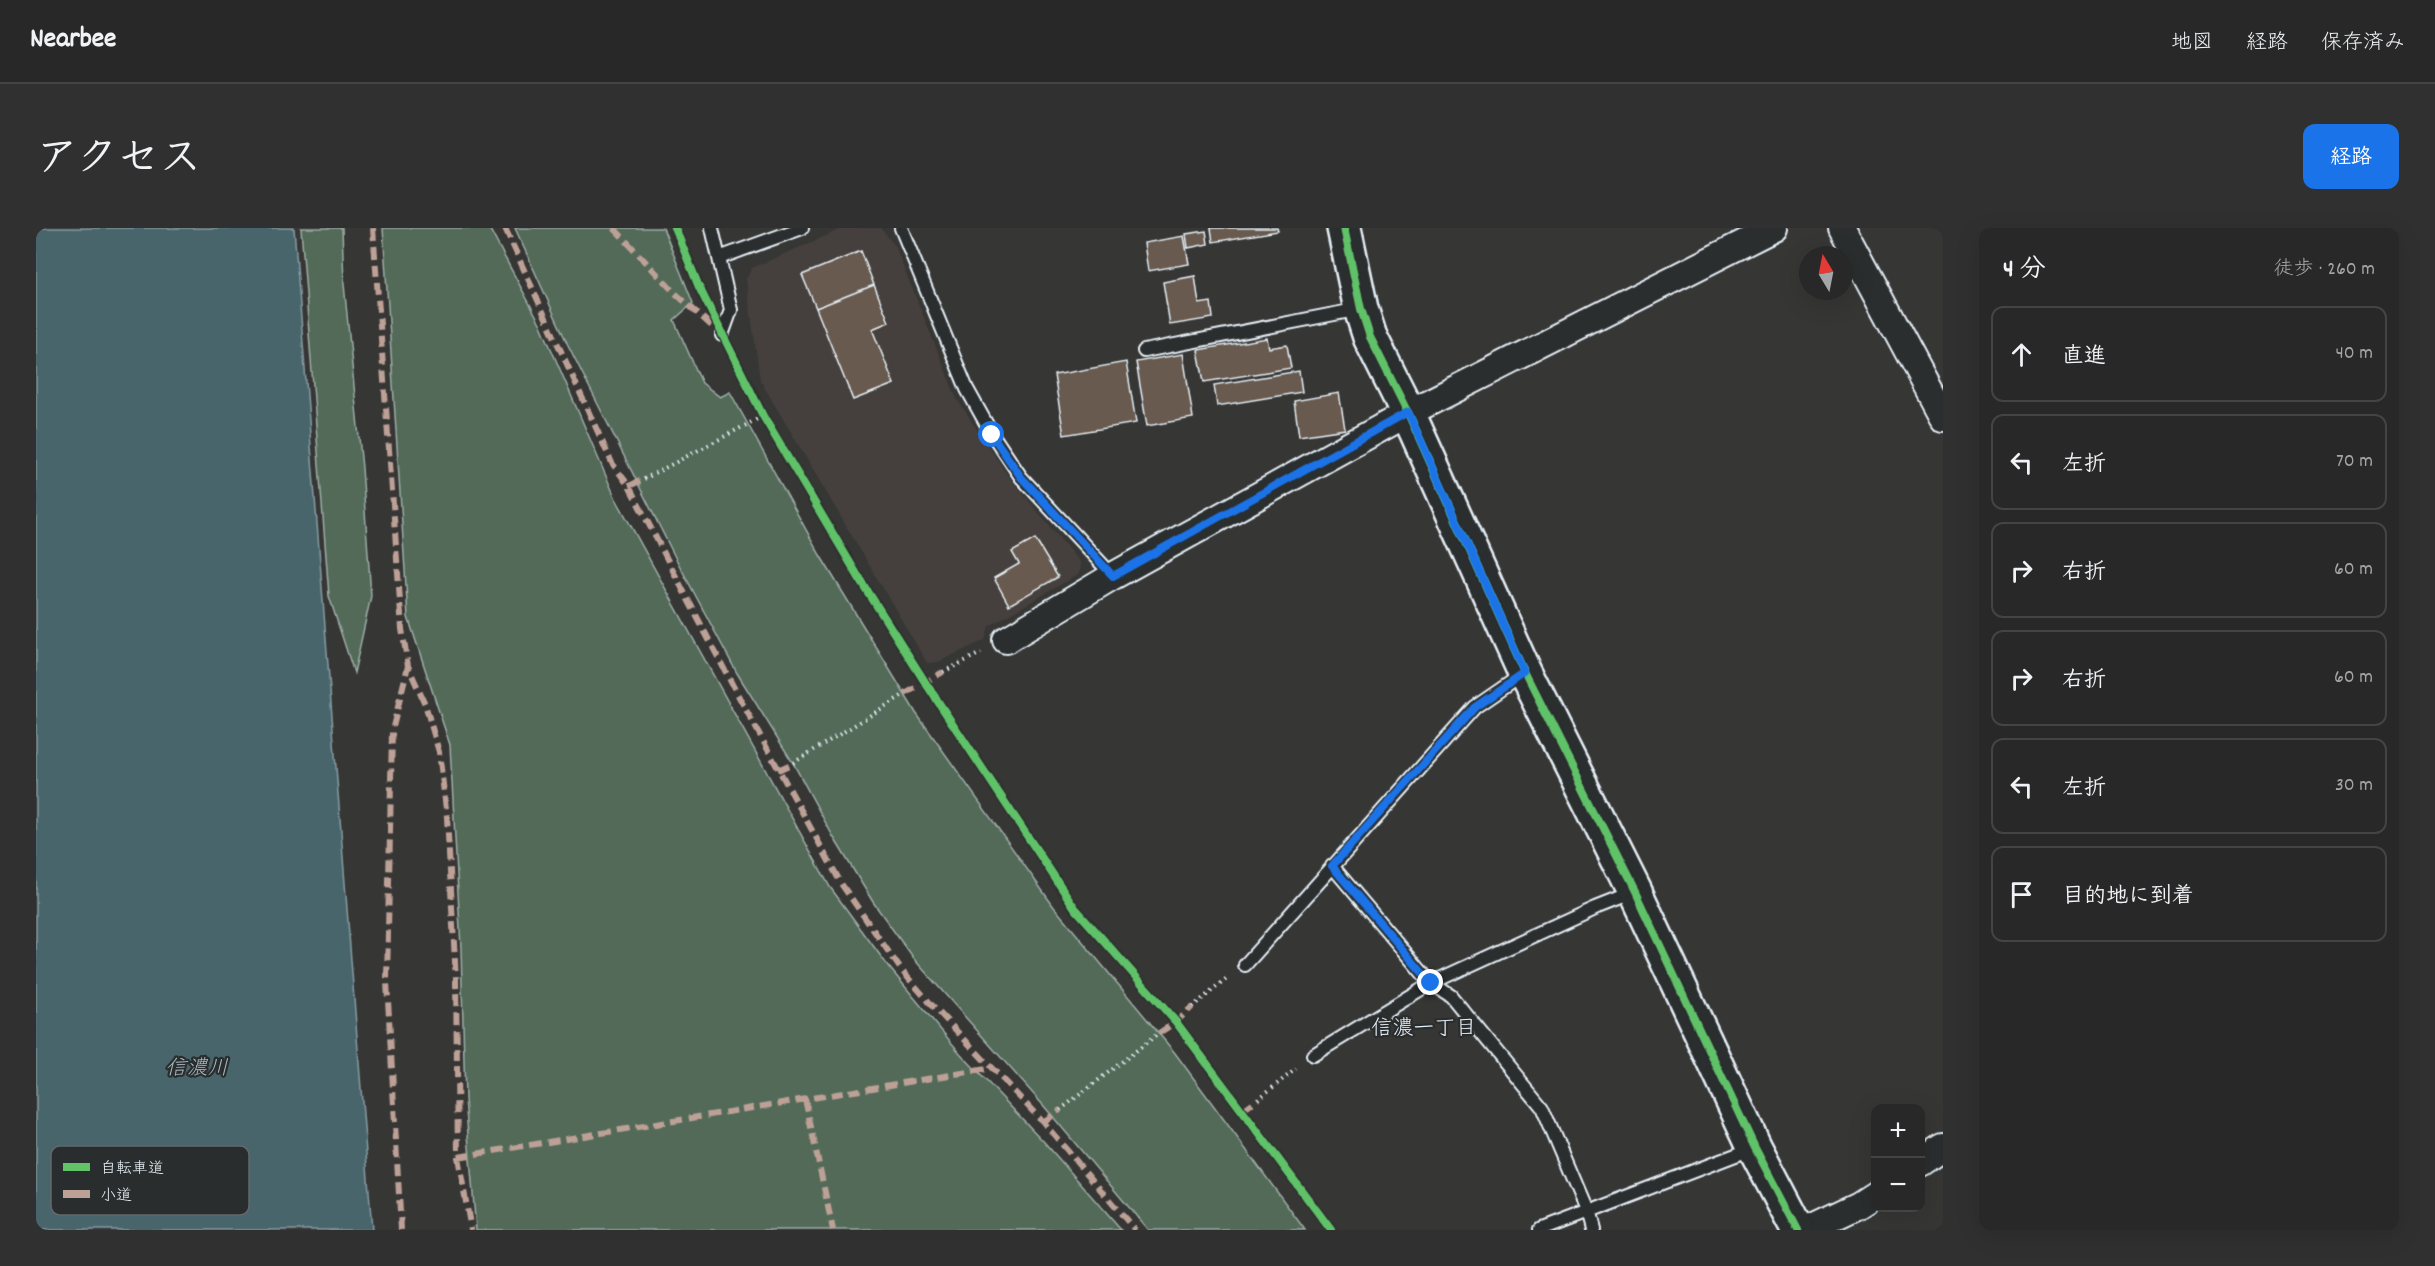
<!DOCTYPE html>
<html lang="ja">
<head>
<meta charset="utf-8">
<style>
	body { margin:0; font-family:Dekko,"Klee One",sans-serif; background:#303030; color:#f1f3f6 }
	.controls { position:absolute; right:18px; bottom:18px; display:grid; overflow:hidden; border-radius:12px; box-shadow:0 6px 24px #0002 }
	.controls button { width:54px; height:54px; display:grid; place-items:center; padding:0; border:0; border-bottom:2px solid #444445; background:#282828; color:#f1f3f6; font:30px sans-serif }
	.compass { position:absolute; left:1763px; top:18px; width:54px; height:54px; border-radius:50%; background:#282828; box-shadow:0 6px 24px #0002; rotate:350deg }
	.stop { position:absolute; width:18px; height:18px; margin:-14px; border:4px solid #1a73e8; border-radius:50%; background:#fff }
	.stop.end { background:#1a73e8; border-color:#fff; box-shadow:0 2px 6px #0008 }
	.list { margin:0; padding:0; list-style:none }
	h2 { display:flex; justify-content:space-between; align-items:center; height:78px; margin:0; padding:0 24px; font-size:26px }
	h2 small { font-size:20px; font-weight:400; color:#a5a6a8 }
	.list li { display:grid; grid-template-columns:39px 1fr auto; gap:18px; align-items:center; box-sizing:border-box; height:96px; margin:0 12px 12px; padding:0 12px; border:2px solid #444445; border-radius:12px }
	.list b { display:block; font-size:22px; white-space:nowrap }
	.list em { font-size:20px; font-style:normal; color:#a5a6a8 }
	.icon { flex:none; width:33px; height:33px; fill:none; stroke:currentColor; stroke-width:2; stroke-linecap:round; stroke-linejoin:round }
	.map { position:relative; flex:none; width:1907px; height:1002px; overflow:hidden; border-radius:12px }
	header { display:flex; align-items:center; gap:36px; box-sizing:border-box; height:84px; padding:0 30px; background:#282828; border-bottom:2px solid #444445 }
	header strong { font-size:28px }
	nav { display:flex; gap:33px; margin-inline-start:auto; font-size:21px }
	.intro { display:flex; align-items:center; justify-content:space-between; box-sizing:border-box; height:144px; padding:0 36px }
	h1 { margin:0; font-size:42px }
	.button { padding:15px 27px; border-radius:12px; background:#1a73e8; color:#fff; font-size:21px; font-weight:700 }
	main { display:flex; gap:36px; padding:0 36px }
	aside { flex:1; background:#282828; border-radius:12px; box-shadow:0 6px 24px #0002 }
	.map>svg:first-child { display:block }
	.built { fill:#45413d }
	.green { fill:#536b59; stroke:#9eaea8; stroke-width:1.5 }
	.water { fill:#48656c; stroke:#889da4; stroke-width:1.5 }
	.building { fill:#685a4f; stroke:#e8f1f8; stroke-width:1.5 }
	.lines { fill:none; stroke-linecap:round; stroke-linejoin:round }
	.lane-casing { stroke:#e8f1f8; stroke-width:16 }
	.street-casing { stroke:#e8f1f8; stroke-width:30 }
	.secondary-casing { stroke:#e8f1f8; stroke-width:38 }
	.path { stroke:#e8f1f8; stroke-width:4; stroke-dasharray:1.5 4.5; stroke-linecap:butt }
	.lane { stroke:#2a2d2e; stroke-width:12 }
	.street { stroke:#2a2d2e; stroke-width:26 }
	.secondary { stroke:#2a2d2e; stroke-width:33 }
	.quiet { stroke:#bda197; stroke-width:6; stroke-dasharray:12 6; stroke-linecap:butt }
	.cycleway-casing { stroke:#2a2d2e; stroke-width:11 }
	.cycleway { stroke:#61c268; stroke-width:8 }
	.route { stroke:#1a73e8; stroke-width:8 }
	.labels { text-anchor:middle; stroke-width:4.5; stroke-linejoin:round; paint-order:stroke }
	.neighbourhood-label { font-size:21px; fill:#e8f1f8; stroke:#2a2d2e }
	.water-label { font-size:21px; font-style:italic; fill:#a8b9c0; stroke:#2a2d2e }
	.key { fill:#2a2d2e; stroke:#63686b; stroke-width:1.5 }
	.key-label { font-size:16px; fill:#e8f1f8 }
</style>
</head>
<body>
<header>
<strong>Nearbee</strong>
<nav><a>地図</a><a>経路</a><a>保存済み</a></nav>
</header>
<div class="intro"><h1>アクセス</h1><a class="button">経路</a></div>
<main>
<div class="map">
<svg width="1907" height="1002" viewBox="0 0 1907 1002">
	<rect width="100%" height="100%" fill="#363635"/>
	<filter id="ink" filterUnits="userSpaceOnUse"><feTurbulence type="fractalNoise" baseFrequency=".0167" numOctaves="2"/><feDisplacementMap in="SourceGraphic" scale="12" xChannelSelector="R" yChannelSelector="G"/><feConvolveMatrix kernelMatrix="1 2 1 2 8 2 1 2 1" color-interpolation-filters="sRGB"/></filter>
	<g filter="url(#ink)">
		<!-- built -->
		<path class="built" d="M 808,0 L 845,0 L 859,18 L 921,171 L 970,245 L 1044,335 L 1043,346 L 953,398 L 949,412 L 902,434 L 891,435 L 724,152 L 710,51 L 716,40 Z"/>
		<!-- green -->
		<path class="green" d="M 265,0 L 306,0 L 308,56 L 326,240 L 335,368 L 318,445 L 293,368 Z
			M 347,0 L 453,0 L 504,95 L 579,269 L 794,659 L 852,738 L 924,825 L 1009,915 L 1085,1002 L 440,1002 L 429,871 L 425,720 L 414,517 L 372,389 Z
			M 479,0 L 627,0 L 657,75 L 638,92 L 666,155 L 684,169 L 694,164 L 784,327 L 880,485 L 1018,679 L 1139,825 L 1269,1002 L 1112,1002 L 1007,877 L 877,730 L 837,674 L 798,610 L 757,535 L 701,445 L 640,331 L 532,117 Z"/>
		<!-- water -->
		<path class="water" d="M 0,0 L 258,0 L 336,1002 L 0,1002 Z"/>
		<!-- building -->
		<path class="building" d="M 1175,0 L 1241,0 L 1242,3 L 1177,14 Z
			M 1170,3 L 1172,16 L 1152,20 L 1150,6 Z
			M 1148,8 L 1153,36 L 1112,43 L 1108,15 Z
			M 825,23 L 838,57 L 780,80 L 766,47 Z
			M 1159,48 L 1163,76 L 1175,74 L 1177,90 L 1134,97 L 1127,54 Z
			M 838,57 L 853,94 L 836,101 L 858,156 L 817,172 L 780,80 Z
			M 1231,110 L 1233,120 L 1251,117 L 1255,140 L 1168,154 L 1162,122 Z
			M 1147,126 L 1157,190 L 1111,198 L 1100,134 Z
			M 1090,134 L 1100,195 L 1028,207 L 1018,147 Z
			M 1263,143 L 1266,164 L 1181,178 L 1178,157 Z
			M 1303,165 L 1309,201 L 1263,208 L 1258,173 Z
			M 999,311 L 1022,349 L 973,377 L 958,350 L 983,336 L 976,324 Z"/>
		<g class="lines">
			<!-- lane casing -->
			<g class="lane-casing">
				<path id="lane" d="M 676,0 L 695,82 L 686,107
					M 865,0 L 931,161 L 956,206 L 985,249 L 1077,348
					M 683,30 L 766,0
					M 1108,123 L 1324,81
					M 1296,638 L 1395,755 L 1415,768 L 1506,879 L 1550,983 L 1555,1002
					M 1209,737 L 1439,479 L 1487,446
					M 1277,827 L 1395,755 L 1559,680 L 1597,665
					M 1503,1002 L 1718,920"/>
			</g>
			<!-- street casing -->
			<g class="street-casing">
				<path id="street" d="M 1806,0 L 1907,189
					M 970,412 L 1077,348 L 1372,185 L 1738,0
					M 1884,935 L 1907,919
					M 1770,1002 L 1823,977 L 1840,966"/>
			</g>
			<!-- secondary casing -->
			<g class="secondary-casing">
				<path id="secondary" d="M 1308,0 L 1325,81 L 1334,109 L 1372,185 L 1489,445 L 1599,664 L 1719,920 L 1762,1002"/>
			</g>
			<!-- path -->
			<path class="path" d="M 608,251 L 727,188
				M 907,444 L 945,425
				M 757,535 L 869,466
				M 1156,779 L 1192,750
				M 1222,871 L 1260,841
				M 1024,882 L 1123,805"/>
			<!-- lane -->
			<use href="#lane" class="lane"/>
			<!-- street -->
			<use href="#street" class="street"/>
			<!-- secondary -->
			<use href="#secondary" class="secondary"/>
			<!-- quiet -->
			<path class="quiet" d="M 337,0 L 366,401 L 372,438 L 389,476 L 403,524 L 411,589 L 420,752 L 422,929 L 435,1002
				M 469,0 L 576,235 L 593,258 L 697,458 L 806,657 L 866,743 L 895,776 L 1007,894 L 1099,1002
				M 578,0 L 638,64 L 679,101
				M 593,258 L 608,251
				M 869,466 L 907,444
				M 742,542 L 757,535
				M 1123,805 L 1140,794 L 1156,779
				M 769,871 L 797,1002
				M 1207,882 L 1222,871
				M 1007,894 L 1024,882
				M 422,929 L 956,840
				M 365,1002 L 351,754 L 356,503 L 372,438"/>
			<!-- cycleway casing -->
			<g class="cycleway-casing">
				<path id="cycleway" d="M 639,0 L 663,59 L 727,188 L 822,348 L 889,454 L 1039,680 L 1140,794 L 1295,1002
					M 1308,0 L 1325,81 L 1334,109 L 1372,185 L 1489,445 L 1599,664 L 1719,920 L 1762,1002"/>
			</g>
			<!-- cycleway -->
			<use href="#cycleway" class="cycleway"/>
		</g>
	</g>
	<g class="lines" filter="url(#ink)">
		<!-- route -->
		<path class="route" d="M 956,207 L 985,249 L 1077,348 L 1372,184 L 1489,445 L 1439,479 L 1296,638 L 1395,755"/>
	</g>
	<g class="labels">
		<!-- neighbourhood labels -->
		<g class="neighbourhood-label">
			<text x="1388" y="806">信濃一丁目</text>
		</g>
		<!-- water labels -->
		<g class="water-label">
			<text x="161" y="846">信濃川</text>
		</g>
	</g>
	<!-- legend -->
	<rect x="15" y="918" width="198" height="69" rx="9" class="key"/>
	<rect x="27" y="935" width="27" height="8" fill="#61c268"/>
	<rect x="27" y="962" width="27" height="8" fill="#bda197"/>
	<g class="key-label">
		<text x="64" y="945">自転車道</text>
		<text x="64" y="972">小道</text>
	</g>
</svg>
<div class="controls">
<button>+</button>
<button>−</button>
</div>
<svg class="compass" viewBox="-18 -18 36 36"><path d="M0-13l5 13h-10z" fill="#e53935"/><path d="M0 13l5-13h-10z" fill="#a5a6a8"/></svg>
<div class="stop" style="left:956px;top:207px"></div>
<div class="stop end" style="left:1395px;top:755px"></div>
</div>
<aside>
<h2>4 分<small>徒歩 · 260 m</small></h2>
<ul class="list">
<li><svg class="icon" aria-label="ahead" viewBox="0 0 24 24"><path d="M12 20V5M6 11l6-6 6 6"/></svg><div><b>直進</b></div><em>40 m</em></li>
<li><svg class="icon" aria-label="left" viewBox="0 0 24 24"><path d="M17 20v-9H6M10 6l-5 5 5 5"/></svg><div><b>左折</b></div><em>70 m</em></li>
<li><svg class="icon" aria-label="right" viewBox="0 0 24 24"><path d="M7 20v-9h11M14 6l5 5-5 5"/></svg><div><b>右折</b></div><em>60 m</em></li>
<li><svg class="icon" aria-label="right" viewBox="0 0 24 24"><path d="M7 20v-9h11M14 6l5 5-5 5"/></svg><div><b>右折</b></div><em>60 m</em></li>
<li><svg class="icon" aria-label="left" viewBox="0 0 24 24"><path d="M17 20v-9H6M10 6l-5 5 5 5"/></svg><div><b>左折</b></div><em>30 m</em></li>
<li><svg class="icon" aria-label="arrive" viewBox="0 0 24 24"><path d="M6 21V4h12l-3 4 3 4H6"/></svg><div><b>目的地に到着</b></div></li>
</ul>
</aside>
</main>
</body>
</html>
